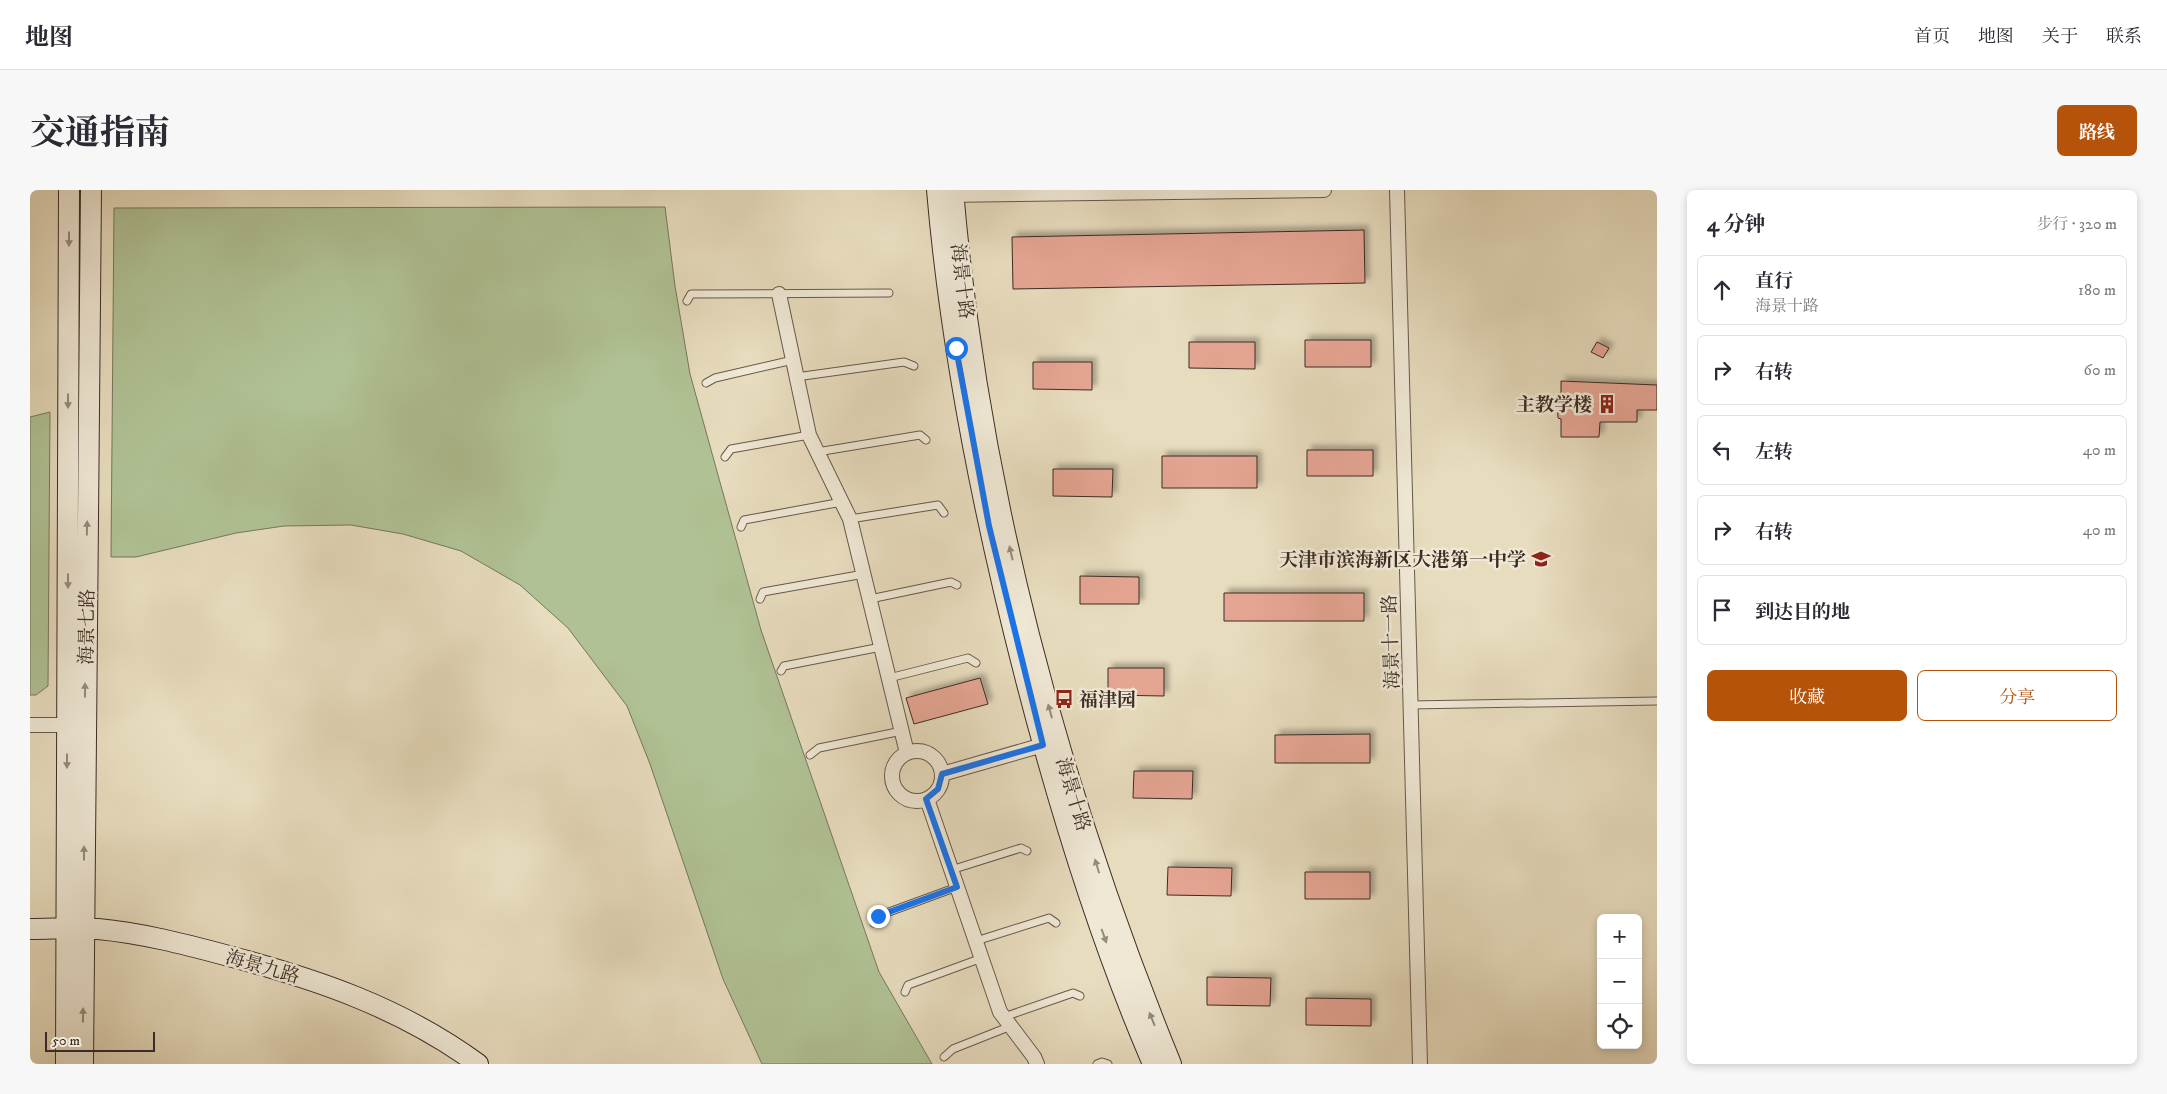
<!DOCTYPE html>
<html lang="zh">
<head>
<meta charset="utf-8">
<style>
	body { margin:0; font-family:"IM FELL DW Pica","Noto Serif SC",serif; background:#f7f7f7; color:#2b2b33 }
	.controls { position:absolute; right:15px; bottom:15px; display:grid; overflow:hidden; border-radius:8px; box-shadow:0 2px 8px #0003 }
	.controls button { width:45px; height:45px; display:grid; place-items:center; padding:0; border:0; border-bottom:1px solid #e1e1e2; background:#fff; color:#2b2b33; font:25px sans-serif }
	.scale { position:absolute; left:15px; bottom:12px; width:110px; box-sizing:border-box; padding-left:5px; border:2px solid #3d2c25; border-top:0; font-size:14px; line-height:18px; white-space:nowrap; color:#3d2c25; -webkit-text-stroke:4px #efe8d5; paint-order:stroke }
	.stop { position:absolute; width:15px; height:15px; margin:-11px; border:4px solid #1a73e8; border-radius:50%; background:#fff }
	.stop.end { background:#1a73e8; border-color:#fff; box-shadow:0 1px 5px #0008 }
	.list { margin:0; padding:0; list-style:none }
	h2 { display:flex; justify-content:space-between; align-items:center; height:65px; margin:0; padding:0 20px; font-size:21px }
	h2 small { font-size:16px; font-weight:400; color:#7c7c81 }
	.list li { display:grid; grid-template-columns:32px 1fr auto; gap:15px; align-items:center; box-sizing:border-box; height:70px; margin:0 10px 10px; padding:0 10px; border:1px solid #e1e1e2; border-radius:8px }
	.list b { display:block; font-size:19px; white-space:nowrap }
	.list p { margin:0; font-size:16px; white-space:nowrap; color:#7c7c81 }
	.list em { font-size:16px; font-style:normal; color:#7c7c81 }
	.actions { display:flex; gap:10px; padding:15px 20px }
	.actions a { flex:1; padding:11px 0; border:1px solid #b45309; border-radius:8px; text-align:center; font-size:18px; color:#b45309 }
	.actions .main { background:#b45309; color:#fff }
	.icon { flex:none; width:28px; height:28px; fill:none; stroke:currentColor; stroke-width:2; stroke-linecap:round; stroke-linejoin:round }
	.map { position:relative; flex:none; width:1627px; height:874px; overflow:hidden; border-radius:8px }
	header { display:flex; align-items:center; gap:30px; box-sizing:border-box; height:70px; padding:0 25px; background:#fff; border-bottom:1px solid #e1e1e2 }
	header strong { font-size:24px }
	nav { display:flex; gap:28px; margin-inline-start:auto; font-size:18px }
	.intro { display:flex; align-items:center; justify-content:space-between; box-sizing:border-box; height:120px; padding:0 30px }
	h1 { margin:0; font-size:35px }
	.button { padding:12px 22px; border-radius:8px; background:#b45309; color:#fff; font-size:18px; font-weight:700 }
	main { display:flex; gap:30px; padding:0 30px }
	aside { flex:1; background:#fff; border-radius:8px; box-shadow:0 2px 8px #0003 }
	.map>svg:first-child { display:block }
	.green { fill:#b0c295; stroke:#76775d }
	.building { fill:#e5a593; stroke:#3d2c25; filter:url(#shadow) }
	.lines { fill:none; stroke-linecap:round; stroke-linejoin:round }
	.lane-casing { stroke:#68584b; stroke-width:9 }
	.street-casing { stroke:#68584b; stroke-width:16 }
	.secondary-casing { stroke:#3d2c25; stroke-width:22 }
	.lane { stroke:#efe8d5; stroke-width:7 }
	.street { stroke:#efe8d5; stroke-width:14 }
	.secondary { stroke:#efe8d5; stroke-width:20 }
	.oneway { fill:#968a7d }
	.route { stroke:#1a73e8; stroke-width:6 }
	.labels { text-anchor:middle; stroke-width:5; stroke-linejoin:round; paint-order:stroke }
	.street-label { font-size:19px; fill:#3d2c25; stroke:#efe8d5 }
	.poi-label { font-size:19px; font-weight:bold; fill:#3d2c25; stroke:#efe8d5; text-anchor:end }
</style>
</head>
<body>
<header>
<strong>地图</strong>
<nav><a>首页</a><a>地图</a><a>关于</a><a>联系</a></nav>
</header>
<div class="intro"><h1>交通指南</h1><a class="button">路线</a></div>
<main>
<div class="map">
<svg width="1627" height="874" viewBox="0 0 1627 874">
	<defs>
		<filter id="shadow"><feDropShadow dx="4.5" dy="-4.5" stdDeviation="2.5" flood-color="#0004"/></filter>
	</defs>
	<rect width="100%" height="100%" fill="#e7dcbe"/>
	<filter id="stains"><feTurbulence type="fractalNoise" baseFrequency=".004" numOctaves="4"/><feColorMatrix values="0 0 0 0 .2 0 0 0 0 .09 0 0 0 0 .02 0 0 0 .5 -.17"/></filter>
	<radialGradient id="worn" r=".72"><stop offset=".6" stop-color="#630" stop-opacity="0"/><stop offset="1" stop-color="#630" stop-opacity=".3"/></radialGradient>
	<!-- green -->
	<path class="green" d="M 635,17 L 645,96 L 660,184 L 731,440 L 849,782 L 902,874 L 732,874 L 693,789 L 620,574 L 597,516 L 538,438 L 490,395 L 431,361 L 373,344 L 321,335 L 254,336 L 206,343 L 106,367 L 81,367 L 84,18 Z
		M 20,222 L 18,496 L 6,505 L 0,505 L 0,227 Z"/>
	<!-- building -->
	<path class="building" d="M 1334,40 L 1335,93 L 983,99 L 982,47 Z
		M 1275,150 L 1341,150 L 1341,177 L 1275,177 Z
		M 1159,152 L 1225,152 L 1225,179 L 1159,178 Z
		M 1567,152 L 1579,158 L 1573,168 L 1561,162 Z
		M 1003,172 L 1062,172 L 1062,200 L 1003,199 Z
		M 1531,191 L 1627,195 L 1627,220 L 1607,220 L 1607,232 L 1570,232 L 1569,247 L 1531,247 L 1531,229 L 1528,228 L 1527,210 L 1531,210 Z
		M 1277,260 L 1343,260 L 1343,286 L 1277,286 Z
		M 1132,266 L 1227,266 L 1227,298 L 1132,298 Z
		M 1023,279 L 1083,279 L 1082,307 L 1023,306 Z
		M 1050,386 L 1109,387 L 1109,414 L 1050,414 Z
		M 1194,403 L 1334,403 L 1334,431 L 1194,431 Z
		M 1078,478 L 1134,478 L 1134,506 L 1078,505 Z
		M 950,488 L 958,514 L 884,534 L 876,508 Z
		M 1340,544 L 1340,573 L 1245,573 L 1245,545 Z
		M 1104,581 L 1163,581 L 1162,609 L 1103,608 Z
		M 1138,677 L 1202,678 L 1201,706 L 1137,705 Z
		M 1275,682 L 1340,682 L 1340,709 L 1275,709 Z
		M 1177,787 L 1241,788 L 1240,816 L 1177,815 Z
		M 1276,808 L 1341,809 L 1341,836 L 1276,835 Z"/>
	<g class="lines">
		<!-- lane casing -->
		<g class="lane-casing">
			<path id="lane" d="M 657,111 L 661,104 L 859,103
				M 766,187 L 874,172 L 884,176
				M 676,193 L 685,188 L 763,170
				M 787,262 L 890,245 L 896,250
				M 695,267 L 701,259 L 779,245
				M 820,329 L 908,315 L 914,323
				M 711,337 L 714,330 L 812,312
				M 730,409 L 733,402 L 834,384
				M 840,409 L 921,392 L 927,395
				M 751,481 L 754,476 L 851,457
				M 859,488 L 938,468 L 946,473
				M 1380,515 L 1627,511
				M 780,565 L 789,558 L 872,541
				M 921,680 L 991,658 L 997,661
				M 844,733 L 848,726 L 927,697
				M 946,751 L 1019,728 L 1026,733
				M 875,802 L 878,795 L 952,768
				M 974,827 L 1043,803 L 1050,806
				M 914,867 L 923,859 L 981,836
				M 1067,874 L 1072,872 L 1078,874"/>
		</g>
		<!-- street casing -->
		<g class="street-casing">
			<path id="street" d="M 1367,0 L 1390,874
				M 915,5 L 1294,0
				M 749,104 L 779,245 L 820,329 L 877,563
				M 0,535 L 44,535
				M862 586a25 25 0 1 1 50 0a25 25 0 1 1-50 0Z
				M 912,584 L 1020,553
				M 897,609 L 970,822 L 1004,867 L 1007,874"/>
		</g>
		<!-- secondary casing -->
		<g class="secondary-casing">
			<path id="secondary" d="M 907,0 C 921,164 954,327 995,486 C 1029,618 1069,749 1123,874
				M 923,0 C 948,298 1028,597 1141,874
				M 0,739 C 23,739 46,737 68,739 C 111,743 154,754 195,765 C 286,789 370,817 448,874
				M 36,874 L 39,0
				M 53,874 L 61,0"/>
		</g>
		<!-- lane -->
		<use href="#lane" class="lane"/>
		<!-- street -->
		<use href="#street" class="street"/>
		<!-- secondary -->
		<use href="#secondary" class="secondary"/>
	</g>
	<!-- one-way arrows -->
	<defs><path id="oneway-solid" d="M-6-.8H1V-3.2L6.5 0L1 3.2V.8H-6Z" transform="scale(1.25)"/></defs>
	<g class="oneway">
		<use href="#oneway-solid" transform="translate(39 49) rotate(90)"/>
		<use href="#oneway-solid" transform="translate(38 211) rotate(90)"/>
		<use href="#oneway-solid" transform="translate(57 338) rotate(-89)"/>
		<use href="#oneway-solid" transform="translate(981 363) rotate(-103)"/>
		<use href="#oneway-solid" transform="translate(38 391) rotate(90)"/>
		<use href="#oneway-solid" transform="translate(55 500) rotate(-90)"/>
		<use href="#oneway-solid" transform="translate(1020 521) rotate(-105)"/>
		<use href="#oneway-solid" transform="translate(37 571) rotate(90)"/>
		<use href="#oneway-solid" transform="translate(54 663) rotate(-90)"/>
		<use href="#oneway-solid" transform="translate(1067 676) rotate(-107)"/>
		<use href="#oneway-solid" transform="translate(1074 746) rotate(70)"/>
		<use href="#oneway-solid" transform="translate(53 825) rotate(-90)"/>
		<use href="#oneway-solid" transform="translate(1122 829) rotate(-112)"/>
	</g>
	<g class="lines">
		<!-- route -->
		<path class="route" d="M 848,726 L 927,697 L 896,609 L 908,599 L 912,584 L 1013,555 L 959,336 L 926,158"/>
	</g>
	<!-- icons -->
	<defs>
		<g id="building-bare" transform="scale(1.5)"><path d="M-4-6H4V6H1V3H-1V6H-4ZM-2.5-4.3h1.7v1.8h-1.7ZM.8-4.3h1.7v1.8H.8ZM-2.5-1h1.7V.8h-1.7ZM.8-1h1.7V.8H.8Z" fill="#8f2418" stroke="#efe8d5" stroke-width="2.5" paint-order="stroke"/></g>
		<g id="school-bare" transform="scale(1.5)"><path d="M0-5L7-2L0 1L-7-2ZM-4 1L0 2.5L4 1V4Q0 6-4 4Z" fill="#8f2418" stroke="#efe8d5" stroke-width="2.5" paint-order="stroke"/></g>
		<g id="bus-bare" transform="scale(1.5)"><path d="M-5-6H5V4H4V6H2V4H-2V6H-4V4H-5ZM-3.5-4V0h7V-4ZM-3.5 1.2v1.5H-2V1.2ZM2 1.2v1.5H3.5V1.2Z" fill="#8f2418" stroke="#efe8d5" stroke-width="2.5" paint-order="stroke"/></g>
	</defs>
	<g fill-rule="evenodd">
		<use href="#building-bare" x="1577" y="214"/>
		<use href="#school-bare" x="1511" y="369"/>
		<use href="#bus-bare" x="1034" y="509"/>
	</g>
	<g class="labels">
		<!-- street labels -->
		<g class="street-label">
			<text transform="translate(933 91) rotate(83)" y="7">海景十路</text>
			<text transform="translate(56 437) rotate(-89)" y="7">海景七路</text>
			<text transform="translate(1360 452) rotate(-92)" y="7">海景十一路</text>
			<text transform="translate(1044 604) rotate(73)" y="7">海景十路</text>
			<text transform="translate(233 776) rotate(16)" y="7">海景九路</text>
		</g>
		<!-- poi labels -->
		<g class="poi-label">
			<text x="1562" y="221">主教学楼</text>
			<text x="1496" y="376">天津市滨海新区大港第一中学</text>
			<text x="1049" y="516" text-anchor="start">福津园</text>
		</g>
	</g>
	<rect width="100%" height="100%" filter="url(#stains)"/>
	<rect width="100%" height="100%" fill="url(#worn)"/>
</svg>
<div class="controls">
<button>+</button>
<button>−</button>
<button><svg class="icon" aria-label="locate" viewBox="0 0 24 24"><circle cx="12" cy="12" r="6"/><path d="M12 2v4M12 18v4M2 12h4M18 12h4"/></svg></button>
</div>
<div class="scale">50 m</div>
<div class="stop" style="left:926px;top:158px"></div>
<div class="stop end" style="left:848px;top:726px"></div>
</div>
<aside>
<h2>4 分钟<small>步行 · 320 m</small></h2>
<ul class="list">
<li><svg class="icon" aria-label="ahead" viewBox="0 0 24 24"><path d="M12 20V5M6 11l6-6 6 6"/></svg><div><b>直行</b><p>海景十路</p></div><em>180 m</em></li>
<li><svg class="icon" aria-label="right" viewBox="0 0 24 24"><path d="M7 20v-9h11M14 6l5 5-5 5"/></svg><div><b>右转</b></div><em>60 m</em></li>
<li><svg class="icon" aria-label="left" viewBox="0 0 24 24"><path d="M17 20v-9H6M10 6l-5 5 5 5"/></svg><div><b>左转</b></div><em>40 m</em></li>
<li><svg class="icon" aria-label="right" viewBox="0 0 24 24"><path d="M7 20v-9h11M14 6l5 5-5 5"/></svg><div><b>右转</b></div><em>40 m</em></li>
<li><svg class="icon" aria-label="arrive" viewBox="0 0 24 24"><path d="M6 21V4h12l-3 4 3 4H6"/></svg><div><b>到达目的地</b></div></li>
</ul>
<div class="actions"><a class="main">收藏</a><a>分享</a></div>
</aside>
</main>
</body>
</html>
